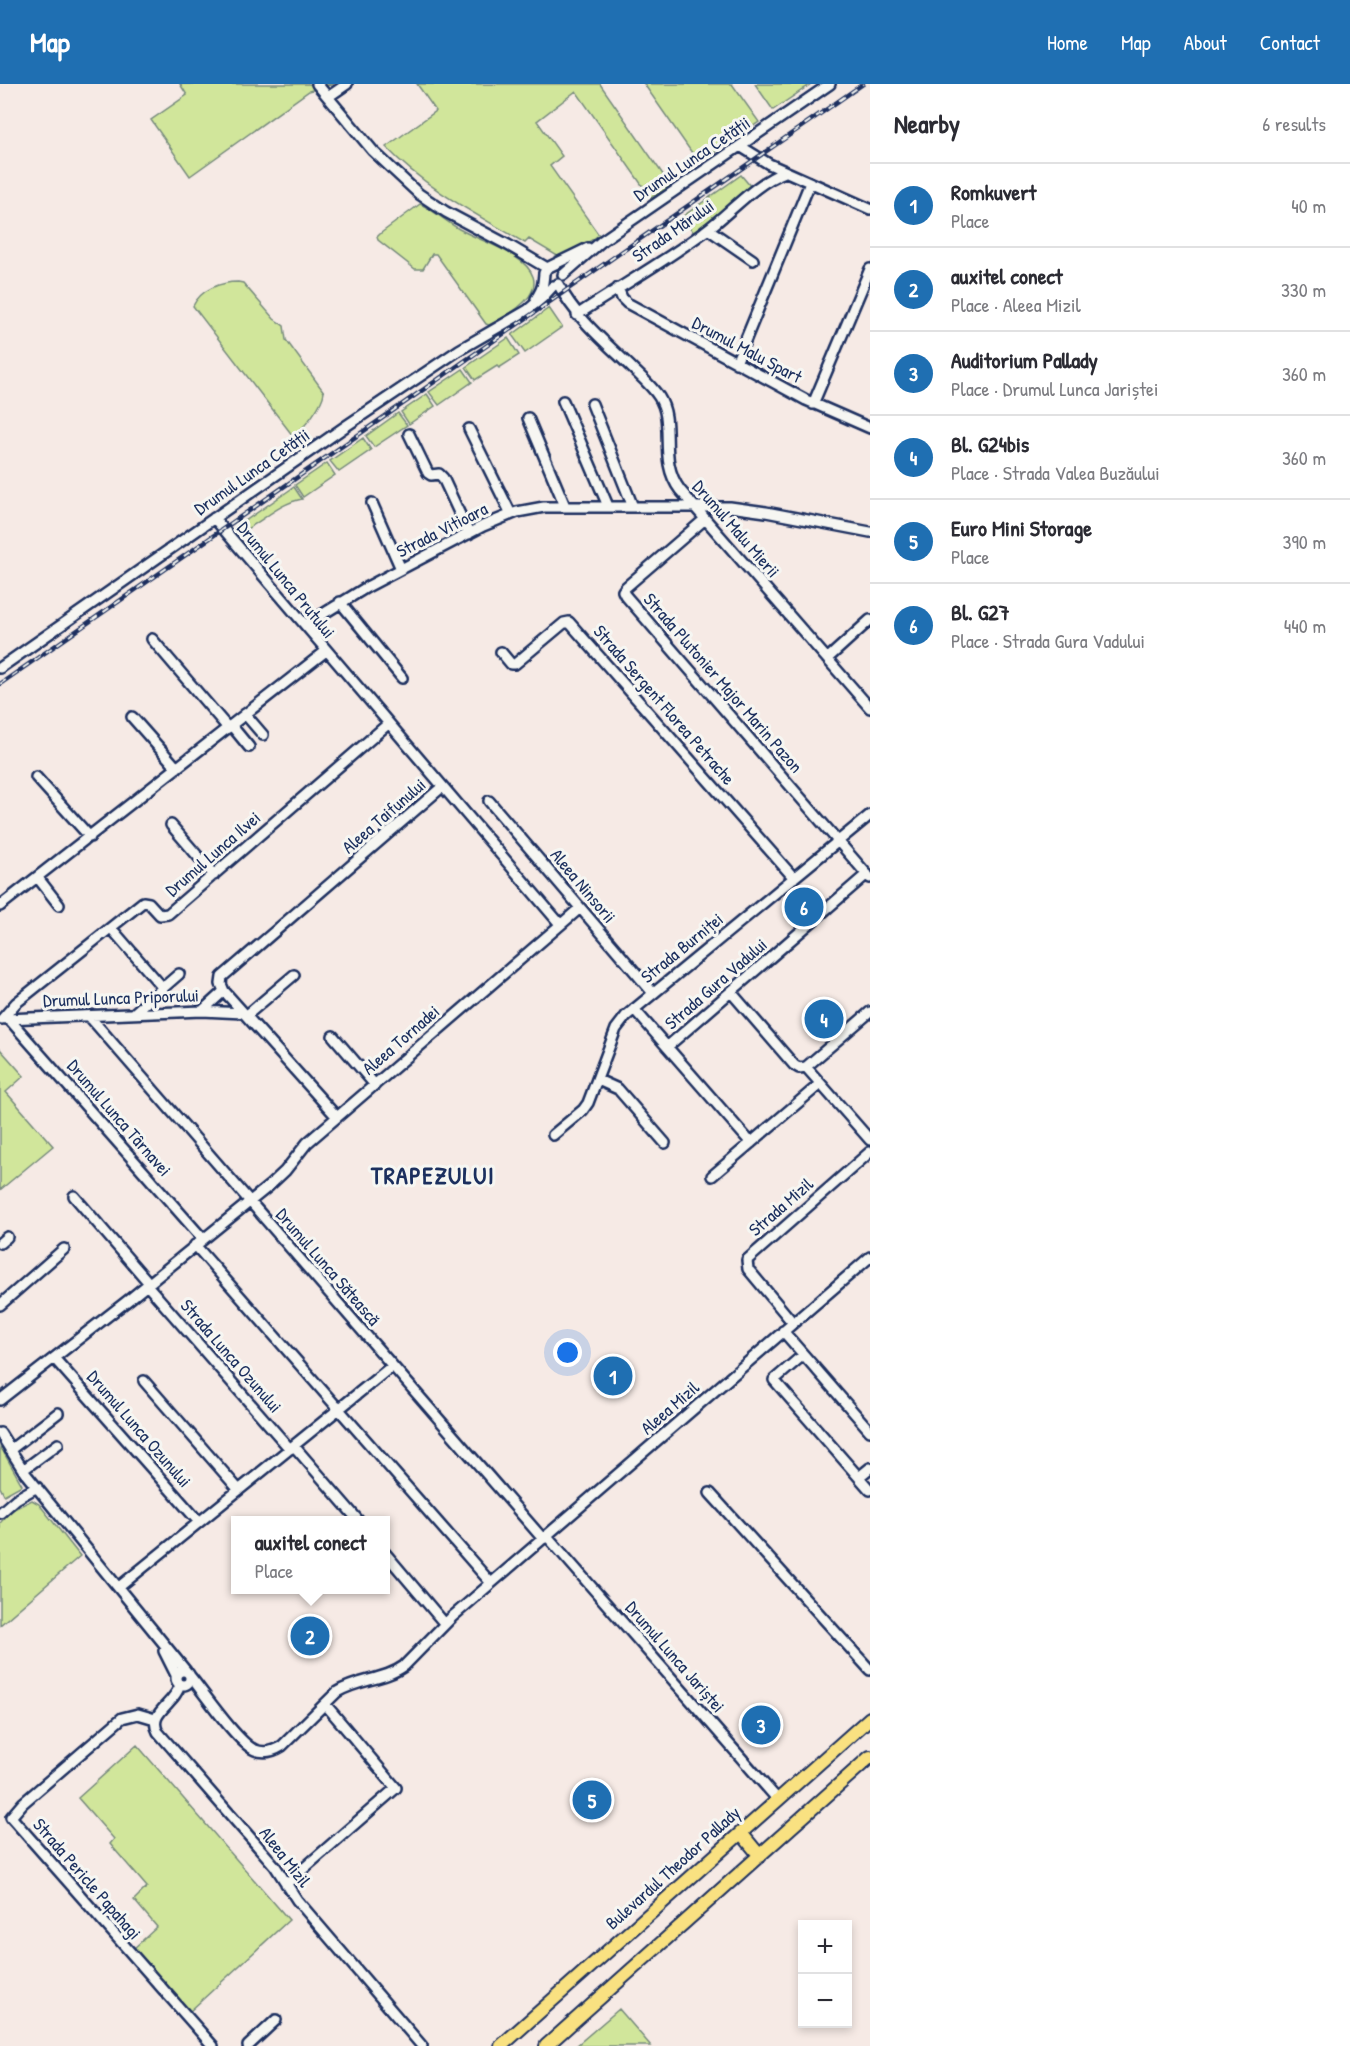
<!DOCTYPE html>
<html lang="en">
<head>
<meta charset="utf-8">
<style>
	body { margin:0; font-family:"Patrick Hand",sans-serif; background:#f7f7f7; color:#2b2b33 }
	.controls { position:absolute; right:18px; bottom:18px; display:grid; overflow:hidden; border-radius:0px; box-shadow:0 3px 9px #0003 }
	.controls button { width:54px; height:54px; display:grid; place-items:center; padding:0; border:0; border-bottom:2px solid #e1e1e2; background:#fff; color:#2b2b33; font:30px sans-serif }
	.you { position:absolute; left:568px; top:1269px; width:21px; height:21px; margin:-15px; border:4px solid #fff; border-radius:50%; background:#1a73e8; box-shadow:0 0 0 9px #1a73e833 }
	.badge { display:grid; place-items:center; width:39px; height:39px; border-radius:50%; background:#1f6fb2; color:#fff; font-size:20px; font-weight:700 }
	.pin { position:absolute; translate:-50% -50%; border:3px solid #fff; box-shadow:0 2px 6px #0006 }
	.popup { position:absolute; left:231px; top:1432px; width:159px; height:78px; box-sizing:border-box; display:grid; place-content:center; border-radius:0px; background:#fff; filter:drop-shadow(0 2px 4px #0005); font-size:20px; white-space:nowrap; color:#7c7c81 }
	.popup b { font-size:22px; color:#2b2b33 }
	.popup::after { content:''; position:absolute; left:50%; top:100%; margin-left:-12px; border:12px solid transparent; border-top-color:#fff }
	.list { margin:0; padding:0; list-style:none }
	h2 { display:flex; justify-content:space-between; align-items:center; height:78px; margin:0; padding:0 24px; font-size:26px }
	h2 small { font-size:20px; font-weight:400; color:#7c7c81 }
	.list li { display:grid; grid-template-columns:39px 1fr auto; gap:18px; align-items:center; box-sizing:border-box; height:84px; padding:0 24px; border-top:2px solid #e1e1e2 }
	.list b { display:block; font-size:22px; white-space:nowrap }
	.list p { margin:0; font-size:20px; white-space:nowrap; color:#7c7c81 }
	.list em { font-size:20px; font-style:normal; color:#7c7c81 }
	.map { position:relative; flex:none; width:870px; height:1962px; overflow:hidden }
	header { display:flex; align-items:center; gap:36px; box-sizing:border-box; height:84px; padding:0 30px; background:#1f6fb2; color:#fff }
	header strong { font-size:28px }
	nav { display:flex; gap:33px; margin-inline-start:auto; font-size:21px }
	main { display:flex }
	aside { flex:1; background:#fff }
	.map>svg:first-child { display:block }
	.green { fill:#d1e69b; stroke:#768a7c; stroke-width:1.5 }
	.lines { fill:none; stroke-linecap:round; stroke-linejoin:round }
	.minor-casing { stroke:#1b2f5e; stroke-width:14 }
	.major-casing { stroke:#1b2f5e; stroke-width:16 }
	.minor { stroke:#f6f6f2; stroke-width:9 }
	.major { stroke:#f9e181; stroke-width:12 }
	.rail-casing { stroke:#1b2f5e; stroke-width:4.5 }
	.rail { stroke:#f6f6f2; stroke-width:2; stroke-dasharray:7; stroke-linecap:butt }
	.labels { text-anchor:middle; stroke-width:6; stroke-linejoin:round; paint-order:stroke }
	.street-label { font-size:18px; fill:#1b2f5e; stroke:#f6f6f2 }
	.district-label { font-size:24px; font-weight:bold; letter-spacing:1.5px; fill:#1b2f5e; stroke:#f6f6f2 }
</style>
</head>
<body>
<header>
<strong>Map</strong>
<nav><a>Home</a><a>Map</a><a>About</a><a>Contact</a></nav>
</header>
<main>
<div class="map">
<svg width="870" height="1962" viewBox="0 0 870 1962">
	<rect width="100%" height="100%" fill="#f6eae5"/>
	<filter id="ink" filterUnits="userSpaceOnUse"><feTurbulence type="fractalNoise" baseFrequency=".0167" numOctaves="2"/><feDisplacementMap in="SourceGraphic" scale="12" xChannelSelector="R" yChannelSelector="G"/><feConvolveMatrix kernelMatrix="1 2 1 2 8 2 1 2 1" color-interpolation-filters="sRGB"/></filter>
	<g filter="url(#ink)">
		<!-- green -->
		<path class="green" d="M 180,0 L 334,0 L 309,7 L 190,92 L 151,36 L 187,11 Z
			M 417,0 L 600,0 L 671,102 L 651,114 L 576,7 L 537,37 L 562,72 L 550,82 L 599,151 L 581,163 L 559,173 L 529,155 L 525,159 C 476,130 426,105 386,63 L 436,27 Z
			M 644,0 L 732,0 L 759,38 L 699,79 Z
			M 755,0 L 811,0 L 773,26 Z
			M 741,91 L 751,103 L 694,149 L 682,133 Z
			M 420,120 C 434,126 446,138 459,145 C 477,155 497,161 514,172 C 559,201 518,227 489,241 L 486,240 L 436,170 L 432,170 L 423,185 L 415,185 L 378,156 L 377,153 L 381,149 Z
			M 238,198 L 243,199 L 274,235 L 284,242 L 286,256 L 324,308 C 323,320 304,345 293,352 L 193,222 C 201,205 221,198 238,198 Z
			M 549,224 L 562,243 L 525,269 L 512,251 Z
			M 508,254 L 519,271 L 499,284 L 497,282 L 475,296 L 466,283 Z
			M 463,285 L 472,298 L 439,321 L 429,308 Z
			M 427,310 L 435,322 L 409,340 L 401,328 Z
			M 398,329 L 407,341 L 374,363 L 366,352 Z
			M 363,354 L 371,366 L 339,388 L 330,377 Z
			M 327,379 L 335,391 L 303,413 L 295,401 Z
			M 294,403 L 302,415 C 276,420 260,441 236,450 L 232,446 Z
			M 0,965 L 24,992 L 6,1008 L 53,1062 L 0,1106 Z
			M 0,1362 L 22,1401 L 4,1411 L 0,1403 Z
			M 32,1416 L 39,1420 L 80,1472 L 0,1541 L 0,1439 L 12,1426 Z
			M 137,1661 L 289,1836 L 189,1928 L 133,1865 L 157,1843 L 134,1816 L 147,1803 L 110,1760 L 114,1755 L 78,1714 Z
			M 619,1925 L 651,1962 L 576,1962 Z"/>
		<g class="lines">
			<!-- minor casing -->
			<g class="minor-casing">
				<path id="minor" d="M 317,0 L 373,67 L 419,110 L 446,128 L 508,161 L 547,184
					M 328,13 L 347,0
					M 740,62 L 769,80 L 870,125
					M 708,145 L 753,176
					M 563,191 L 603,156 L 830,0
					M 558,200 C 576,234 604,257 631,283 C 640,292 652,302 659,313 C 676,340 657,375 680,406 L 870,624
					M 618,204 L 622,214 L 627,219 L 806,316 L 870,344
					M 536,215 C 543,204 543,201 544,189 L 547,184 L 588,164
					M 577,231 C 619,203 664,178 704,148 C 732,128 753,100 785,88
					M 736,279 L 810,99
					M 563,317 L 608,422
					M 592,320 L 633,423
					M 813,320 L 870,185
					M 528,334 L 565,422
					M 469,345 L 511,430
					M 409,350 L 428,389 L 431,391 L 439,390 L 443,394 L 469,450
					M 372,419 L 401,485
					M 214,434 L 560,840
					M 705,435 L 626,503 L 623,507 L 625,511 L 870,794
					M 340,518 L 402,594
					M 305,541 L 367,503 L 483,442 L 517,428 L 544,423 L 730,423 L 766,428 L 870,448
					M 152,555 L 228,644
					M 501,568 L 511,580 L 515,580 L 564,539 L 569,538 L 794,794
					M 827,575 L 870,536
					M 0,584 L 346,342 L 459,266 L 528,226 L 543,213 L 553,202
					M 245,630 L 263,651
					M 132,633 L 177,684
					M 231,641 L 249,663
					M 36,693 L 90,753
					M 489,717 L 653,909
					M 171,741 L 214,791
					M 38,794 L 59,821
					M 0,822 L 326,567
					M 111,844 L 163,904
					M 731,908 L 794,981 L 799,984 L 806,983
					M 634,925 L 751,1059
					M 202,927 L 224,907
					M 133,930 L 179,890
					M 247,931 L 294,891
					M 89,932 L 543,1455
					M 2,935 L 16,919 L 143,818 L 149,819 L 160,831 L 168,830 L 388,640
					M 6,935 L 202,927 L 243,929
					M 9,935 L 203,1155
					M 333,952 L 375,1001
					M 667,963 L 867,790
					M 806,983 L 870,1056
					M 806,983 L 870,928
					M 598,996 L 618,1005 L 665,1059
					M 337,1033 L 224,907 L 221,900 L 222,893 L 442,703
					M 553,1051 L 583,1026 L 588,1019 L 616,945 L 626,932 L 870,731
					M 712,1092 L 820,1000
					M 74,1112 L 149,1199
					M 0,1159 L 7,1153
					M 195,1161 L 491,1499
					M 147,1201 L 290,1365
					M 0,1221 L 64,1165
					M 793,1239 L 748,1185 L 747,1176 L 870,1068
					M 783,1247 L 870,1347
					M 803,1271 L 774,1296 L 870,1406
					M 54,1274 L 199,1438
					M 144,1297 L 239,1406
					M 0,1316 L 131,1214 L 269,1102 L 285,1087 L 307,1059 L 580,824
					M 0,1349 L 25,1389 L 186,1587
					M 294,1362 L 358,1436
					M 10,1366 L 58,1329
					M 23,1386 L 58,1360
					M 859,1393 L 870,1384
					M 710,1409 L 870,1586
					M 0,1429 L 16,1415 L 37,1403
					M 547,1452 L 778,1716
					M 385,1469 L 445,1540
					M 119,1503 L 392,1282
					M 164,1567 L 176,1591
					M176 1594a7 7 0 1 1 14 0a7 7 0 1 1-14 0Z
					M 190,1592 C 204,1609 238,1659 255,1666 C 265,1670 274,1667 282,1662 L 337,1608 C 358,1595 385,1596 404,1582 L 452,1533 L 870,1173
					M 180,1601 C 175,1620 147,1629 158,1648 L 275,1782 L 297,1816 L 422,1962
					M 155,1635 L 138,1630 L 122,1634 L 23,1719 L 11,1733 L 213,1962
					M 286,1800 L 396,1704 L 325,1620
					M 248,1962 L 276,1936"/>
			</g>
			<!-- major casing -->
			<g class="major-casing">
				<path id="major" d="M 741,1749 L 760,1772
					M 501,1962 L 870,1634
					M 546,1962 L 870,1673"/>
			</g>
			<!-- minor -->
			<use href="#minor" class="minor"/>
			<!-- major -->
			<use href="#major" class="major"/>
			<!-- rail casing -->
			<g class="rail-casing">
				<path id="rail" d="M 0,600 L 863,0"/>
			</g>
			<!-- rail -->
			<use href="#rail" class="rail"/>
		</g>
	</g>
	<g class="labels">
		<!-- street labels -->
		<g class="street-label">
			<text transform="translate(692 75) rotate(-34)" y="6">Drumul Lunca Cetății</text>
			<text transform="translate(673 147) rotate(-35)" y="6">Strada Mărului</text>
			<text transform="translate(747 266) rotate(28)" y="6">Drumul Malu Spart</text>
			<text transform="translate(252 388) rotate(-35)" y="6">Drumul Lunca Cetății</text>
			<text transform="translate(736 445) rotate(49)" y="6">Drumul Malu Mierii</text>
			<text transform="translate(442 446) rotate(-27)" y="6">Strada Vitioara</text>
			<text transform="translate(286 496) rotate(51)" y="6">Drumul Lunca Prutului</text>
			<text transform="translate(723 599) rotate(49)" y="6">Strada Plutonier Major Marin Pazon</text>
			<text transform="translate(664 621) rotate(49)" y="6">Strada Sergent Florea Petrache</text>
			<text transform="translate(384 732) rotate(-41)" y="6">Aleea Taifunului</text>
			<text transform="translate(213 770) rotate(-41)" y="6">Drumul Lunca Ilvei</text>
			<text transform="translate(583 802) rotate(50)" y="6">Aleea Ninsorii</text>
			<text transform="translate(682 864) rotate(-39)" y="6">Strada Burniței</text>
			<text transform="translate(716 900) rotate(-41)" y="6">Strada Gura Vadului</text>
			<text transform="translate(121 914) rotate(-2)" y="6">Drumul Lunca Priporului</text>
			<text transform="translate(401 956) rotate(-41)" y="6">Aleea Tornadei</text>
			<text transform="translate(119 1034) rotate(49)" y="6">Drumul Lunca Târnavei</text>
			<text transform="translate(781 1123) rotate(-41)" y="6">Strada Mizil</text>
			<text transform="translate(328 1183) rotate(49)" y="6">Drumul Lunca Sătească</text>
			<text transform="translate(231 1272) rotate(49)" y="6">Strada Lunca Ozunului</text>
			<text transform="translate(670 1324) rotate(-41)" y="6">Aleea Mizil</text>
			<text transform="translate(139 1345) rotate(49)" y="6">Drumul Lunca Ozunului</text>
			<text transform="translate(675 1573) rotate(49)" y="6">Drumul Lunca Jariștei</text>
			<text transform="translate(285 1773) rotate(52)" y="6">Aleea Mizil</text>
			<text transform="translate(673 1784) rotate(-42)" y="6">Bulevardul Theodor Pallady</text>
			<text transform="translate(87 1795) rotate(49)" y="6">Strada Pericle Papahagi</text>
		</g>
		<!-- district labels -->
		<g class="district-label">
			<text x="433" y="1100">TRAPEZULUI</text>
		</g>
	</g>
</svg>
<div class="controls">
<button>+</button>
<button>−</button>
</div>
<div class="you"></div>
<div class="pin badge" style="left:613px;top:1292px">1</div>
<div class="pin badge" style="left:310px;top:1552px">2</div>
<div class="popup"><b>auxitel conect</b>Place</div>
<div class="pin badge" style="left:761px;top:1641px">3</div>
<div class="pin badge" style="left:824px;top:935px">4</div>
<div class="pin badge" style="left:592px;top:1716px">5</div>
<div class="pin badge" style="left:804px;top:823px">6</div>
</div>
<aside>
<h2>Nearby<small>6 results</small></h2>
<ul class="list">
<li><span class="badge">1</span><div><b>Romkuvert</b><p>Place</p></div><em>40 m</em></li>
<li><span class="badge">2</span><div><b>auxitel conect</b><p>Place · Aleea Mizil</p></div><em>330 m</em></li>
<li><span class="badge">3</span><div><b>Auditorium Pallady</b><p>Place · Drumul Lunca Jariștei</p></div><em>360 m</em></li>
<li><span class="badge">4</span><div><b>Bl. G24bis</b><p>Place · Strada Valea Buzăului</p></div><em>360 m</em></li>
<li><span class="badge">5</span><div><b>Euro Mini Storage</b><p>Place</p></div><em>390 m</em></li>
<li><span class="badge">6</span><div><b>Bl. G27</b><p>Place · Strada Gura Vadului</p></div><em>440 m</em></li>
</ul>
</aside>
</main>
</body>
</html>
